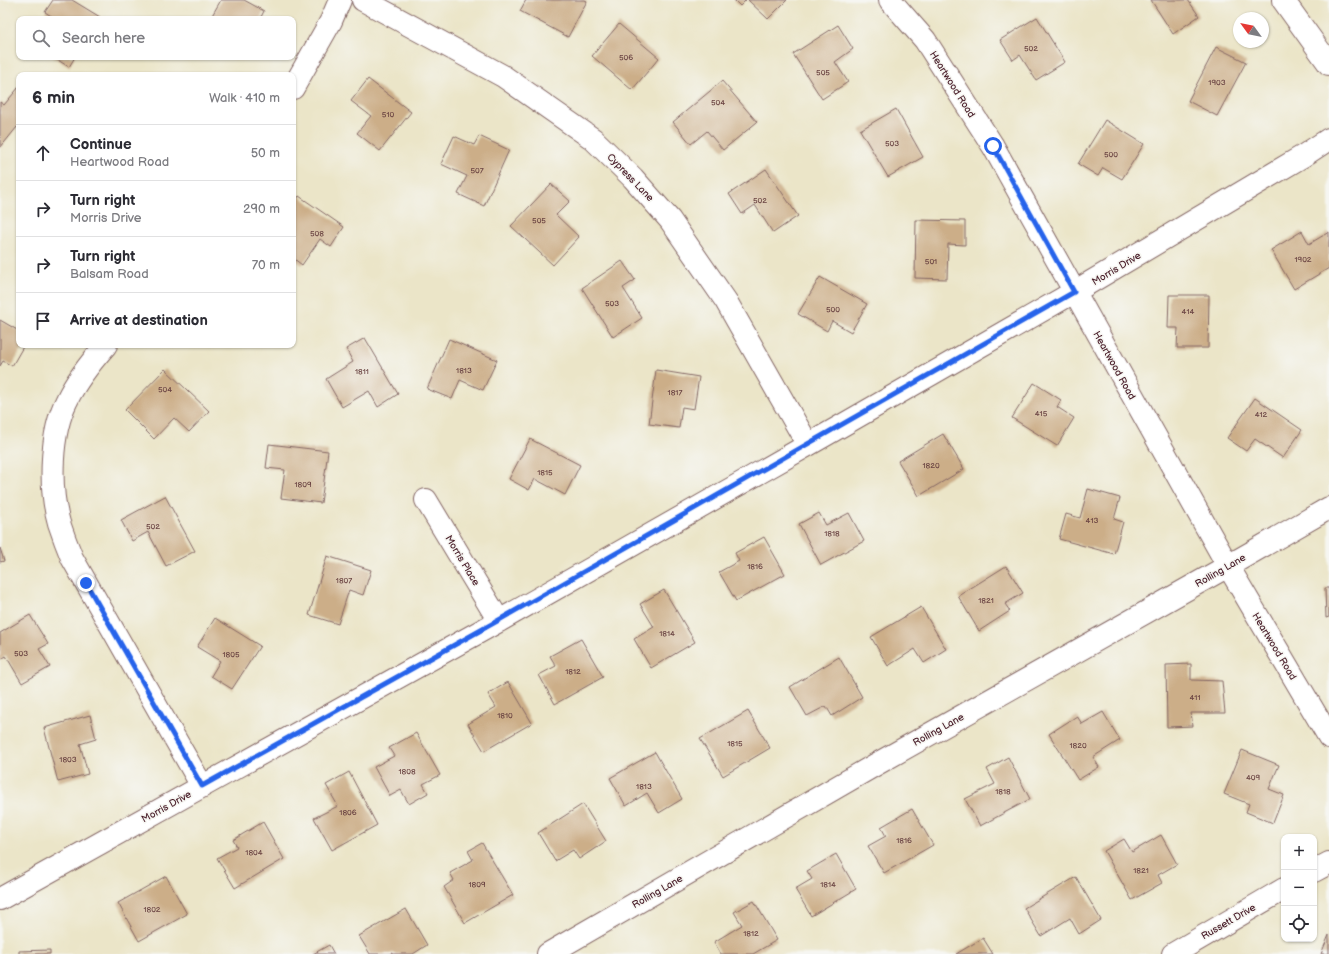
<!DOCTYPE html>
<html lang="en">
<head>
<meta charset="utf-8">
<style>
	body { margin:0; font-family:"Balsamiq Sans",sans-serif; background:#f7f7f7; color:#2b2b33 }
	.controls { position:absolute; right:12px; bottom:12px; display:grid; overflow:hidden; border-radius:8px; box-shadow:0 1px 3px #0004 }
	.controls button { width:36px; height:36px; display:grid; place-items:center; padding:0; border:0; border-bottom:1px solid #e1e1e2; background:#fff; color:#2b2b33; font:20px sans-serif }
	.compass { position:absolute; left:1233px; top:12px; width:36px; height:36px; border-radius:50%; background:#fff; box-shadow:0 1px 3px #0004; rotate:303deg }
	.stop { position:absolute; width:12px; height:12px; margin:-9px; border:3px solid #2563eb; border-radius:50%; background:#fff }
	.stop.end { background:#2563eb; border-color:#fff; box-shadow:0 1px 4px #0008 }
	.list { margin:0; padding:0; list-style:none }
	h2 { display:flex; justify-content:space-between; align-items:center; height:52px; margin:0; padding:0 16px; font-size:17px }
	h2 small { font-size:13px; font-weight:400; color:#7c7c81 }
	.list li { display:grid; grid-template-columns:26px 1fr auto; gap:12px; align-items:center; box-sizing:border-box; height:56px; padding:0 16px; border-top:1px solid #e1e1e2 }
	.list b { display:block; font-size:15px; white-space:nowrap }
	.list p { margin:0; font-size:13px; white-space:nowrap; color:#7c7c81 }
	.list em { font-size:13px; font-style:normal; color:#7c7c81 }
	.icon { flex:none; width:22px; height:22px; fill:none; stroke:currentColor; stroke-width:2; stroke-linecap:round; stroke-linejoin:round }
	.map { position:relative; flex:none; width:1329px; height:954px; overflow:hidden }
	.search { position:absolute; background:#fff; box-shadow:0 1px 3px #0004; left:16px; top:16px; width:280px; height:44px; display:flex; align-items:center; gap:10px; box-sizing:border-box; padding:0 14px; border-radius:8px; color:#7c7c81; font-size:15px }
	.panel { position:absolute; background:#fff; box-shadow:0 1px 3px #0004; left:16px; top:72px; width:280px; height:276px; border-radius:8px }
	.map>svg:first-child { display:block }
	.building { fill:#ccae88 }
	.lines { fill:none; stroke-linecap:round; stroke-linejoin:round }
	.minor-casing { stroke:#826462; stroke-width:24 }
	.minor { stroke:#fff; stroke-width:22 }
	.route { stroke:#2563eb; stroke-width:5 }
	.labels { text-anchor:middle; stroke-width:3; stroke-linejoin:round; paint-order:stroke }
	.number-label { font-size:8px; fill:#6a4342 }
	.street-label { font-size:10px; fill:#4a1f2b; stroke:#f6f6f2 }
</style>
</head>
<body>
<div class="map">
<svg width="1329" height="954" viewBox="0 0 1329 954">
	<rect width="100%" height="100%" fill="#f6f6f2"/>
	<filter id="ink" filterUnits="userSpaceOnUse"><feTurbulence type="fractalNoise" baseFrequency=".025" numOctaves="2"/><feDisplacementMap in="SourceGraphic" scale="8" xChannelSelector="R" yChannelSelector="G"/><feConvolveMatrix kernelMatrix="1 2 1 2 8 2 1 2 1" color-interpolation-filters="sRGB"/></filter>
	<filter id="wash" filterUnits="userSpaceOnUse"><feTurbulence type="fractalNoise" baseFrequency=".012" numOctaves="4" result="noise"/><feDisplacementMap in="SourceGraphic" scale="16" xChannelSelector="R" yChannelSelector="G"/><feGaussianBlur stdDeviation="0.9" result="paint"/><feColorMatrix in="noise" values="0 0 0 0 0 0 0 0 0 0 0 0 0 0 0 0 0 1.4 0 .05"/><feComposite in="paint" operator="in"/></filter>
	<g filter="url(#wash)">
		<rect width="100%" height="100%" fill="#ebe5c8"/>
		<g id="blocks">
			<!-- building -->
			<path class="building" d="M 53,0 L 72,0 L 100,17 L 98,19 L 56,19 L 45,12 Z
				M 221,0 L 244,0 L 264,11 L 260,19 L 210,19 Z
				M 526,0 L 585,0 L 587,1 L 568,37 L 520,11 Z
				M 734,0 L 746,0 L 740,6 Z
				M 748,0 L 787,0 L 768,19 Z
				M 1151,0 L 1188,0 L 1199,16 L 1173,34 Z
				M 1037,17 L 1065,62 L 1036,80 L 1020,55 L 1013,60 L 1000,40 Z
				M 619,24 L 659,58 L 632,90 L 592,56 Z
				M 838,25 L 853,49 L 835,62 L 848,82 L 822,99 L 793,54 Z
				M 1216,47 L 1246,62 L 1217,116 L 1188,101 Z
				M 53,57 L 75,57 L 69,67 Z
				M 368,79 L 411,112 L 380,151 L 357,133 L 371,116 L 351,101 Z
				M 722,81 L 757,122 L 723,150 L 707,131 L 691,144 L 673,122 Z
				M 19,87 L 19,129 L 17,127 L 0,148 L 0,102 L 4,105 Z
				M 896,109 L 923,157 L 888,177 L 860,130 Z
				M 1105,120 L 1144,144 L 1122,179 L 1103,168 L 1098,176 L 1078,164 Z
				M 454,136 L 474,145 L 479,136 L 509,150 L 484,206 L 458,194 L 467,176 L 441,164 Z
				M 766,169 L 798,216 L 773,233 L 755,205 L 742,214 L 729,194 Z
				M 551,184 L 570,201 L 556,215 L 579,237 L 553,265 L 511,226 Z
				M 299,196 L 344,227 L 331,247 L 320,239 L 302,265 L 293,258 L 293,204 Z
				M 916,220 L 965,221 L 965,245 L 948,244 L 947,279 L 915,278 Z
				M 1302,231 L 1309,244 L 1329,232 L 1329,268 L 1294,289 L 1271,250 Z
				M 622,261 L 635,280 L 623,288 L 642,318 L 613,337 L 582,288 Z
				M 820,277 L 867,304 L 851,332 L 832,321 L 827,331 L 798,314 Z
				M 1169,295 L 1209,295 L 1208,348 L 1177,348 L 1178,328 L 1168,328 Z
				M 0,320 L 19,331 L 19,345 L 24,345 L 12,366 L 3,361 L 0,366 Z
				M 365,338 L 398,394 L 378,407 L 369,391 L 342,407 L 326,379 L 353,362 L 346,349 Z
				M 449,339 L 497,360 L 483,390 L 460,380 L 452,399 L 427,389 Z
				M 165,369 L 209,411 L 189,432 L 174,418 L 154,439 L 125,410 Z
				M 656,370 L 699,377 L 694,409 L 682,407 L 679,428 L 649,424 Z
				M 1034,383 L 1061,400 L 1057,407 L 1074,418 L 1057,446 L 1012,418 Z
				M 1255,398 L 1302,430 L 1283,458 L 1255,439 L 1246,451 L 1227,438 Z
				M 943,434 L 964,469 L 919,496 L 898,461 Z
				M 530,439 L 580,465 L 565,495 L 535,479 L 529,490 L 509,479 Z
				M 269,444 L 328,451 L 321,503 L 281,498 L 285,470 L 266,468 Z
				M 1088,489 L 1120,498 L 1114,519 L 1123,522 L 1114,554 L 1059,539 L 1066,514 L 1080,518 Z
				M 165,496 L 195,551 L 166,566 L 148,532 L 132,541 L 121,520 Z
				M 819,513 L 826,525 L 849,513 L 864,541 L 821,565 L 799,524 Z
				M 764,537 L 785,574 L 736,601 L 719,572 L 739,561 L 735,553 Z
				M 0,548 L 4,561 L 0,562 Z
				M 327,556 L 371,570 L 363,595 L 349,590 L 338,624 L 309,615 Z
				M 1006,566 L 1023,593 L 1005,604 L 1010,611 L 979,631 L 958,596 Z
				M 1325,588 L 1329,588 L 1329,617 L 1326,618 Z
				M 664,590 L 695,642 L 651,668 L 634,639 L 654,627 L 640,604 Z
				M 921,607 L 946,649 L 924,663 L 915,649 L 888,666 L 871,637 Z
				M 30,615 L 48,644 L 39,649 L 50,667 L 22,683 L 6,656 L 0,660 L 0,633 Z
				M 215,618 L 260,646 L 232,689 L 211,676 L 220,661 L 197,647 Z
				M 581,639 L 603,677 L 555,704 L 539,675 L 556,666 L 550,656 Z
				M 839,657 L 862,697 L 832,716 L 826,706 L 807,716 L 790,687 Z
				M 1191,664 L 1191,680 L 1222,681 L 1225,713 L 1191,713 L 1193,726 L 1167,727 L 1166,665 Z
				M 508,682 L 532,723 L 484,751 L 468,724 L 496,707 L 488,694 Z
				M 748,711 L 770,748 L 723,776 L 700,739 Z
				M 1103,712 L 1120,740 L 1093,757 L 1099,767 L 1078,780 L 1049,734 L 1077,716 L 1082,724 Z
				M 90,715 L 96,739 L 80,744 L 88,774 L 58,782 L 44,728 Z
				M 416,733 L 440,775 L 423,784 L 428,793 L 409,804 L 401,790 L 390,796 L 374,767 L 394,756 L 389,748 Z
				M 1242,750 L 1279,765 L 1269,789 L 1284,795 L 1273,823 L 1246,812 L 1249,804 L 1224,794 Z
				M 655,752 L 682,799 L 659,813 L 647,793 L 626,806 L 610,778 Z
				M 1008,757 L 1030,799 L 980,826 L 965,799 L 995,784 L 987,769 Z
				M 349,772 L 377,825 L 332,850 L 314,818 L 338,806 L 326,785 Z
				M 583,804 L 606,841 L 579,859 L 573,850 L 555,861 L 538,833 Z
				M 912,809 L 933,845 L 884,873 L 868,846 L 886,836 L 881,827 Z
				M 263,822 L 284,859 L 235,888 L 217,858 L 237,847 L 233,840 Z
				M 1161,835 L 1177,864 L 1158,875 L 1162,883 L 1132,900 L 1104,851 L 1124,839 L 1132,852 Z
				M 482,843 L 513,895 L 465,923 L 444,887 L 454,880 L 450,873 L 473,860 L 468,851 Z
				M 836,854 L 856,889 L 811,916 L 795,889 L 812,879 L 807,871 Z
				M 166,876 L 187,914 L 139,941 L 118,903 Z
				M 1076,877 L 1101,920 L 1079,934 L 1070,918 L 1041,936 L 1024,908 Z
				M 754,901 L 777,940 L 753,954 L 721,954 L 714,942 L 742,925 L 734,912 Z
				M 406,909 L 427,945 L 413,954 L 393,954 L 393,953 L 390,954 L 370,954 L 359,936 Z
				M 1329,935 L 1329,954 L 1321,954 Z
				M 983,938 L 993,954 L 956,954 Z
				M 329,945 L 334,954 L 313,954 Z
				M 50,950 L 50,954 L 19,954 L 19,951 Z"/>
		</g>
	</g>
	<g filter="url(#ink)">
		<use href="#blocks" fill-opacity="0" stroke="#826462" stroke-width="1"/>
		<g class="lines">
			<!-- minor casing -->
			<g class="minor-casing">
				<path id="minor" d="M 363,0 L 503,76 L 593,139 L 633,178 L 670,220 L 726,301 L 808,445
					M 890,0 L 925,40 L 993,146 L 1228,566 L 1329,737
					M 1283,0 L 1329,64
					M 293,88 L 331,21 L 340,0
					M 106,345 C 91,362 77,379 67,400 C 50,433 49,488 59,523 C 63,535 67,546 72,558 L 202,786
					M 426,500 L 499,621
					M 1314,871 L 1329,863
					M 0,899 L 499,621 L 808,445 L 1074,292 L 1303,156 L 1329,139
					M 548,954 L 875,765 L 1228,566 L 1329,508
					M 1173,954 L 1284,889"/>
			</g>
			<!-- minor -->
			<use href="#minor" class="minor"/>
		</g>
	</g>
	<g class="lines" filter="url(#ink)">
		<!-- route -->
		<path class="route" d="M 86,583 L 202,786 L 499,620 L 1074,292 L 993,146"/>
	</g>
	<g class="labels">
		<!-- number labels -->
		<g class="number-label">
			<text x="1031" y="51">502</text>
			<text x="626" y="60">506</text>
			<text x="823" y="75">505</text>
			<text x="1217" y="85">1903</text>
			<text x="718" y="105">504</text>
			<text x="388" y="117">510</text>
			<text x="892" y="146">503</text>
			<text x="1111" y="157">500</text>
			<text x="477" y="173">507</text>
			<text x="760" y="203">502</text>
			<text x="539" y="223">505</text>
			<text x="317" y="236">508</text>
			<text x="1303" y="262">1902</text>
			<text x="931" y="264">501</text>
			<text x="612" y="306">503</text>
			<text x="833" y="312">500</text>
			<text x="1188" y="314">414</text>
			<text x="464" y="373">1813</text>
			<text x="362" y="374">1811</text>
			<text x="165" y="392">504</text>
			<text x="675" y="395">1817</text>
			<text x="1041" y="416">415</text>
			<text x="1261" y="417">412</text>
			<text x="931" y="468">1820</text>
			<text x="545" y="475">1815</text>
			<text x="303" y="487">1809</text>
			<text x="1092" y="523">413</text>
			<text x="153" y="529">502</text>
			<text x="832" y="536">1818</text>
			<text x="755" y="569">1816</text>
			<text x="344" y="583">1807</text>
			<text x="986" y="603">1821</text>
			<text x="667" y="636">1814</text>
			<text x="21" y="656">503</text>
			<text x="231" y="657">1805</text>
			<text x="573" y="674">1812</text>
			<text x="1195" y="700">411</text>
			<text x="505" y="718">1810</text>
			<text x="735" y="746">1815</text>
			<text x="1078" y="748">1820</text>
			<text x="68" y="762">1803</text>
			<text x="407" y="774">1808</text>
			<text x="1253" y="780">409</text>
			<text x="644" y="789">1813</text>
			<text x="1003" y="794">1818</text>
			<text x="348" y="815">1806</text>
			<text x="904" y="843">1816</text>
			<text x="254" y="855">1804</text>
			<text x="1141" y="873">1821</text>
			<text x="477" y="887">1809</text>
			<text x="828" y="887">1814</text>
			<text x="152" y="912">1802</text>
			<text x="751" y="936">1812</text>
		</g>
		<!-- street labels -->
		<g class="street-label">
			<text transform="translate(953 84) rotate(58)" y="4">Heartwood Road</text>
			<text transform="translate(631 177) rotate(46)" y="4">Cypress Lane</text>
			<text transform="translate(1116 268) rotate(-31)" y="4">Morris Drive</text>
			<text transform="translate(1115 365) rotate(61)" y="4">Heartwood Road</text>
			<text transform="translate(463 560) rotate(59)" y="4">Morris Place</text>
			<text transform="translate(1220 570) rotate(-30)" y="4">Rolling Lane</text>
			<text transform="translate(1275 646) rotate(59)" y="4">Heartwood Road</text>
			<text transform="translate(938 729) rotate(-29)" y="4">Rolling Lane</text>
			<text transform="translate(166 806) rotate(-29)" y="4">Morris Drive</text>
			<text transform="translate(657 891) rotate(-30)" y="4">Rolling Lane</text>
			<text transform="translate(1228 921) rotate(-30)" y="4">Russett Drive</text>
		</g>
	</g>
</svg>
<div class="controls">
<button>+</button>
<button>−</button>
<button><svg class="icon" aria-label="locate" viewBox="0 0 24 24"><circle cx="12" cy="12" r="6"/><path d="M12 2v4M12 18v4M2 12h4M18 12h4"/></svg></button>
</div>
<svg class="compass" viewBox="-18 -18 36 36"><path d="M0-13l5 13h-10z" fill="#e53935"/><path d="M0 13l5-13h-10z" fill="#7c7c81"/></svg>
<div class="stop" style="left:993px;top:146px"></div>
<div class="stop end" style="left:86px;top:583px"></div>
<div class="search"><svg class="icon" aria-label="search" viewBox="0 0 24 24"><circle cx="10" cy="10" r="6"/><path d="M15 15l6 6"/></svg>Search here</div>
<section class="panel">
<h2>6 min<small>Walk · 410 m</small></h2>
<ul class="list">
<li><svg class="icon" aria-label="ahead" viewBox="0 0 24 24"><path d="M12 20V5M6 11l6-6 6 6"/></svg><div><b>Continue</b><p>Heartwood Road</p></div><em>50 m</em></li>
<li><svg class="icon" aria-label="right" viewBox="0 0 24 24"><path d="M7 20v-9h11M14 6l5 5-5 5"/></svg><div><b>Turn right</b><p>Morris Drive</p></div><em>290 m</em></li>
<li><svg class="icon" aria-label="right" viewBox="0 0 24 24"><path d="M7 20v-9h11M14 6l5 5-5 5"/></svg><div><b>Turn right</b><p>Balsam Road</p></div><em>70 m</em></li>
<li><svg class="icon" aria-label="arrive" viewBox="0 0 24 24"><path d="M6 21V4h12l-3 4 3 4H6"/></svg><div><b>Arrive at destination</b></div></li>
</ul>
</section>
</div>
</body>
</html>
